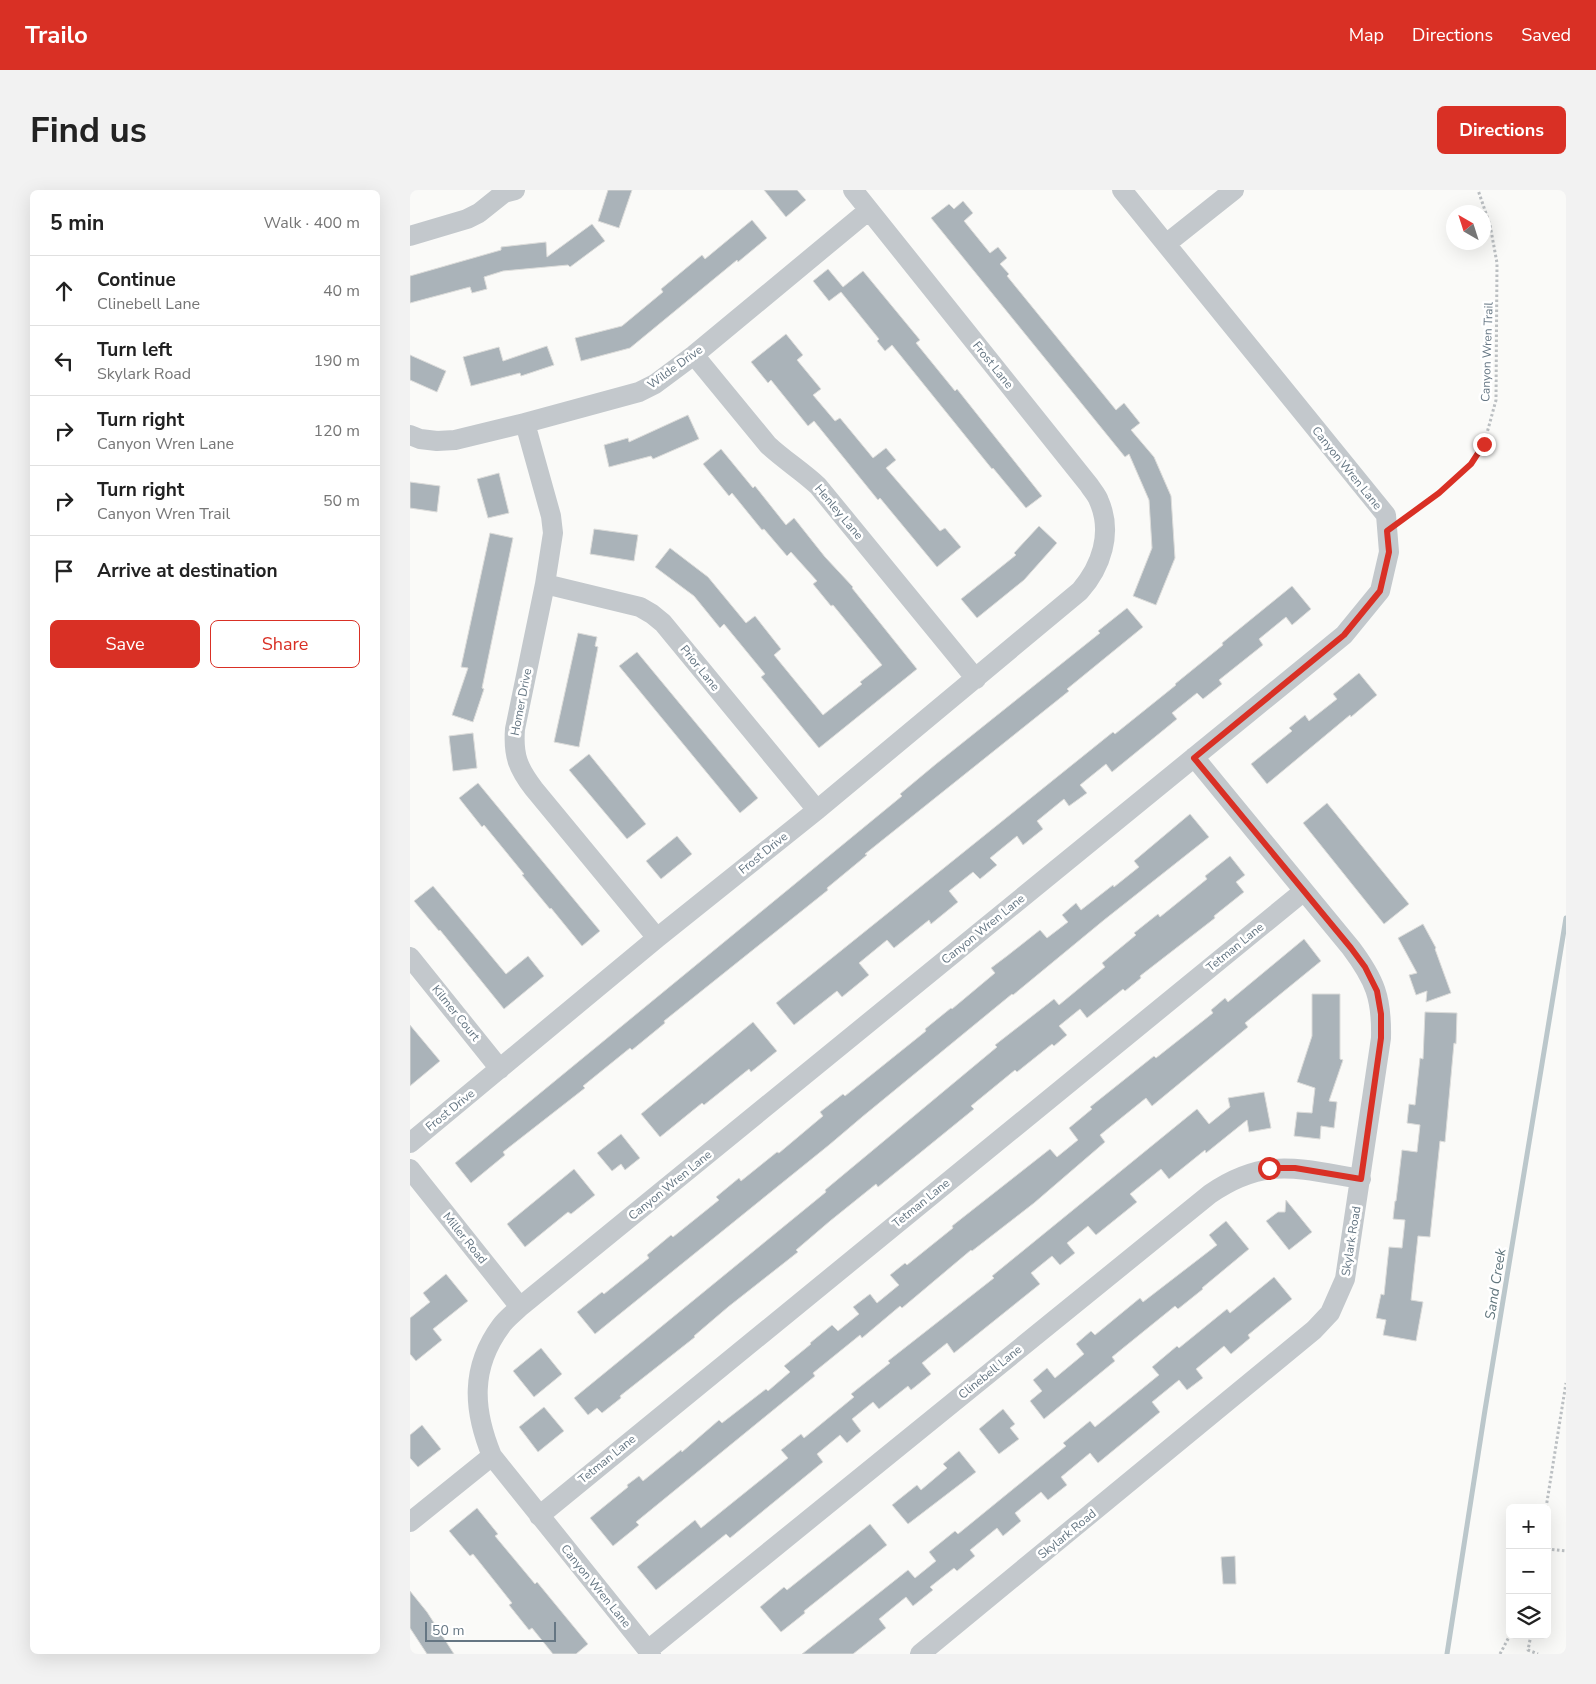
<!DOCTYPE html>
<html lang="en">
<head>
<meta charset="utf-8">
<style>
	body { margin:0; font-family:"Nunito Sans",sans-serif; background:#f2f2f2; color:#222 }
	.controls { position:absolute; right:15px; bottom:15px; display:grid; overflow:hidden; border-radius:8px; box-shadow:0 5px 20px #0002 }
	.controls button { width:45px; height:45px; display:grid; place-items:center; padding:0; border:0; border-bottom:1px solid #e0e0e0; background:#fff; color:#222; font:25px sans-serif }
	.compass { position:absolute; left:1036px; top:15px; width:45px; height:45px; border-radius:50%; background:#fff; box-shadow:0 5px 20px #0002; rotate:321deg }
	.scale { position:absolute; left:15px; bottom:12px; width:131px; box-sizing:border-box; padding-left:5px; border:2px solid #657683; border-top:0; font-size:14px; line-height:18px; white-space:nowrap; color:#657683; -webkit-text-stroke:4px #fff; paint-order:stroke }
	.stop { position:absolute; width:15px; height:15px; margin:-11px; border:4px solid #d93025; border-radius:50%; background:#fff }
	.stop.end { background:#d93025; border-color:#fff; box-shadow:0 1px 5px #0008 }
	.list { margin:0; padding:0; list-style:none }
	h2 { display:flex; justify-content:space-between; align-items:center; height:65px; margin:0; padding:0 20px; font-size:21px }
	h2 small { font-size:16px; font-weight:400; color:#767676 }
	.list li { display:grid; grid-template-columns:32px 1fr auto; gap:15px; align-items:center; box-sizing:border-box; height:70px; padding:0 20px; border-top:1px solid #e0e0e0 }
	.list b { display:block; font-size:19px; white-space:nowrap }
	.list p { margin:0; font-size:16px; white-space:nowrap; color:#767676 }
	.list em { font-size:16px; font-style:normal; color:#767676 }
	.actions { display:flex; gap:10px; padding:15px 20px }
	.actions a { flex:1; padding:11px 0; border:1px solid #d93025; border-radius:8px; text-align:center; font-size:18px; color:#d93025 }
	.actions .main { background:#d93025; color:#fff }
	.icon { flex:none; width:28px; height:28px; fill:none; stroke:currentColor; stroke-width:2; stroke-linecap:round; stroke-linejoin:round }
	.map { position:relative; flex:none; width:1156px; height:1464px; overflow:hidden; border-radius:8px }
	header { display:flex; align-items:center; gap:30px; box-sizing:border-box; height:70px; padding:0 25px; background:#d93025; color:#fff }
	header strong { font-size:24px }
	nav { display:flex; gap:28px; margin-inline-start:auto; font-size:18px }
	.intro { display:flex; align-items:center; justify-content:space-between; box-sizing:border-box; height:120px; padding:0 30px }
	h1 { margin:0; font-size:35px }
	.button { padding:12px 22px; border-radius:8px; background:#d93025; color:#fff; font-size:18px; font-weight:700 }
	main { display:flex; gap:30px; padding:0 30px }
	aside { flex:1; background:#fff; border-radius:8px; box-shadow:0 5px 20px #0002 }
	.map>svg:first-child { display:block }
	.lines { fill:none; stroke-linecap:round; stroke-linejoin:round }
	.stream { stroke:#bbc7cb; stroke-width:5 }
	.building { fill:#aab3b9; stroke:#dcdcda }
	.path { stroke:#bbbfc2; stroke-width:3; stroke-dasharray:2.5 2.5; stroke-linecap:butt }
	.street { stroke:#c3c8cc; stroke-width:20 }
	.route { stroke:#d93025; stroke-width:6 }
	.labels { text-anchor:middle; stroke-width:5; stroke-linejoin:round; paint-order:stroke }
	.street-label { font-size:12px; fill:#657683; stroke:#fff }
	.water-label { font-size:14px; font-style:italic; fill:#60757c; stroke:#fff }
</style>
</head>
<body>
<header>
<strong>Trailo</strong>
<nav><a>Map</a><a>Directions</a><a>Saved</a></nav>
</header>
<div class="intro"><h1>Find us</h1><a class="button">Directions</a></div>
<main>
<aside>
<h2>5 min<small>Walk · 400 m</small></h2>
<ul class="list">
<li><svg class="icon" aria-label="ahead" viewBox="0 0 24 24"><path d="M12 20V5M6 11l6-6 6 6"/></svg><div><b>Continue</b><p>Clinebell Lane</p></div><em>40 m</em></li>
<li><svg class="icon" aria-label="left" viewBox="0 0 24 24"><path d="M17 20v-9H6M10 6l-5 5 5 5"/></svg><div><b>Turn left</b><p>Skylark Road</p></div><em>190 m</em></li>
<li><svg class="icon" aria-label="right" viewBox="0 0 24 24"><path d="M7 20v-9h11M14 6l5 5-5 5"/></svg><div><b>Turn right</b><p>Canyon Wren Lane</p></div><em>120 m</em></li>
<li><svg class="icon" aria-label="right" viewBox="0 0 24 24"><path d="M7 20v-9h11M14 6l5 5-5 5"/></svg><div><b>Turn right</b><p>Canyon Wren Trail</p></div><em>50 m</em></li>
<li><svg class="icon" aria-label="arrive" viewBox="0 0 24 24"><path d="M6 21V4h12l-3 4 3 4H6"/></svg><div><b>Arrive at destination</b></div></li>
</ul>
<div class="actions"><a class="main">Save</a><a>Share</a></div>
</aside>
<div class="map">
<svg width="1156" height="1464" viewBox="0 0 1156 1464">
	<rect width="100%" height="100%" fill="#fafaf8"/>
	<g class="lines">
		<!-- stream -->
		<path class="stream" d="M 1037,1464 L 1075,1220 L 1156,728"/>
	</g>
	<!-- building -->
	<path class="building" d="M 198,0 L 222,0 L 209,38 L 188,31 Z
		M 354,0 L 387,0 L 396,10 L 376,27 Z
		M 553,11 L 563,23 L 554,31 L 580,63 L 588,57 L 597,68 L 590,74 L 599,84 L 597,86 L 706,220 L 714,213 L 730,233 L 721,240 L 744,267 L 761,306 L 765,368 L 746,415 L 723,406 L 742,358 L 739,310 L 719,264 L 715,267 L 521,28 L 539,14 L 544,19 Z
		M 342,30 L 357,48 L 328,72 L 327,70 L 220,158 L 171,171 L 165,148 L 212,136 L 253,102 L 251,99 L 292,65 L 295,69 Z
		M 182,34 L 195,51 L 160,77 L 158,75 L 93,81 L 74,87 L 77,99 L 62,103 L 60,97 L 0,113 L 0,86 L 91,60 L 91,57 L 136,52 L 137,67 Z
		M 418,79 L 433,97 L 453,81 L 510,150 L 506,153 L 545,201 L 547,199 L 632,306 L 616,318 L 583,278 L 582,279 L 482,155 L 475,161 L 467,151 L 469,149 L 431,102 L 419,111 L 403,91 Z
		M 376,144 L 393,165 L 387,170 L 411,199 L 403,205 L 425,231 L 430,228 L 463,268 L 476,258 L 486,270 L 476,278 L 530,341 L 535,338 L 551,357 L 527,377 L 470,308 L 468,310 L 404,231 L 398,236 L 361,190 L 358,193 L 341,172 Z
		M 137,156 L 144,175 L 111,186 L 110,183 L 61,196 L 53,167 L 89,157 L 93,171 Z
		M 0,165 L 36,181 L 27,202 L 0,190 Z
		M 278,225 L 289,249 L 243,269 L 241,266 L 199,277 L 194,255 L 218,248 L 219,252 Z
		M 311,259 L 343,298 L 345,296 L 376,335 L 384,328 L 415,367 L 443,397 L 442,398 L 507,479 L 409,558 L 351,487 L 355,484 L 314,434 L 310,438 L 284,406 L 245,377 L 260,358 L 298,387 L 336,433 L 345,426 L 371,459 L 364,465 L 413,525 L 452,494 L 450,492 L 472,475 L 423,415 L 421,416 L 403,394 L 407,391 L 381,362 L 377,366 L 354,339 L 352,340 L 322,303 L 319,306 L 293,274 Z
		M 89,283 L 99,323 L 78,328 L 67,289 Z
		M 0,292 L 30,296 L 27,322 L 0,318 Z
		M 629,336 L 647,353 L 614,390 L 567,428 L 551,409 L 606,365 L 604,363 Z
		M 184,339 L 228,345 L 224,371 L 180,364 Z
		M 80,343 L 103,348 L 72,498 L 74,499 L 63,532 L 42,525 L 58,478 L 51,477 Z
		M 882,396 L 901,419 L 882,435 L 876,427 L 849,449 L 853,455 L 809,490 L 812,494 L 793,509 L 787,503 L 762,523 L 767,529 L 702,582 L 696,574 L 670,595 L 677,603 L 659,616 L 654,609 L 627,631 L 633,639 L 613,655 L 607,646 L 580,668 L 587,675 L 570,689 L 563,682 L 539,701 L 548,712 L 521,734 L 519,730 L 484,758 L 477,750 L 449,773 L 459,785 L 432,807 L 427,801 L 384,835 L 366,813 L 703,542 L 705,544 L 766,495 L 765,494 L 813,455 L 812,453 Z
		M 717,418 L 733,437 L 657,499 L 659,501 L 455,664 L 457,665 L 417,698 L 418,700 L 254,831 L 255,833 L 222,860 L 220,858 L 173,896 L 175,898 L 93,962 L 95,965 L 61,993 L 45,973 L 492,606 L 490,604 L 526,574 L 690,443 L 688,441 Z
		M 168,443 L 187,447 L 185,456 L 188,457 L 169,557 L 144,552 Z
		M 227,462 L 348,608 L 330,623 L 209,476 Z
		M 949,483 L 967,505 L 941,527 L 940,525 L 857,594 L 841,574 L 882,541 L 879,538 L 895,525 L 899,531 L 927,509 L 923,504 Z
		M 63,543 L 67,578 L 43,581 L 39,546 Z
		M 179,564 L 236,634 L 217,649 L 159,580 Z
		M 68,593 L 190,741 L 172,756 L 141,718 L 140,719 L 112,685 L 114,684 L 74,635 L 72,637 L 49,608 Z
		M 917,613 L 999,714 L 974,734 L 893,633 Z
		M 780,624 L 799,647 L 694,730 L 603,805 L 602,804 L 452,927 L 419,955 L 185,1144 L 167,1122 L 192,1102 L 194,1104 L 239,1068 L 237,1065 L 261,1045 L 263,1047 L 309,1010 L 306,1007 L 329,988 L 331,991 L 367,962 L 369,963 L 413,926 L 410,922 L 433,904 L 435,906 L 516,841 L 515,839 L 541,818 L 542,819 L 585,783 L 581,778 L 597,766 L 630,740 L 637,748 L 658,732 L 652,725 L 666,713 L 671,720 L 703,695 L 704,697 L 729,677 L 724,671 Z
		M 267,646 L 282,664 L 251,689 L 236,671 Z
		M 820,666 L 835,685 L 826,692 L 834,702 L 804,726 L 805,728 L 730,786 L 731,788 L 715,801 L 713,799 L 677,828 L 670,819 L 649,836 L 657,845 L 644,856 L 642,854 L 607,882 L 605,880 L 561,916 L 564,919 L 468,997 L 466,994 L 420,1031 L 386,1060 L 388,1062 L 318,1117 L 284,1146 L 285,1147 L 210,1206 L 211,1208 L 192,1223 L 187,1218 L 178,1225 L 164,1208 L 416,1002 L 415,1000 L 587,857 L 585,855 L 612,834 L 644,809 L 649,815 L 695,777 L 692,773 L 726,745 L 724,743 L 748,724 L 750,727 L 797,689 L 795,686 Z
		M 23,696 L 96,784 L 118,766 L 134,786 L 94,819 L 30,740 L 29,741 L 4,711 Z
		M 1013,734 L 1026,758 L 1025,759 L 1041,803 L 1016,812 L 1017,801 L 1006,805 L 999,785 L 1007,783 L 988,748 Z
		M 894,749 L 911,771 L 835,833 L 838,837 L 742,916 L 736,908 L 690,945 L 695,952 L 624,1013 L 562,1061 L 561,1060 L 492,1118 L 490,1116 L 452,1148 L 450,1145 L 403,1183 L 405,1186 L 226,1332 L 229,1335 L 203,1356 L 180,1328 L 218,1297 L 217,1295 L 229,1286 L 233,1291 L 271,1260 L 272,1262 L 309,1230 L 312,1233 L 356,1199 L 358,1201 L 380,1182 L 374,1176 L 401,1154 L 400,1153 L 422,1135 L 428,1141 L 449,1124 L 443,1117 L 460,1104 L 467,1113 L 489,1095 L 480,1085 L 495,1073 L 497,1075 L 543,1038 L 542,1036 L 640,959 L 647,967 L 668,950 L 659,938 L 682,919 L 680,917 L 744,866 L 746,868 L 803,823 L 801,820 L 815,808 L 818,812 Z
		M 902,804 L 930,804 L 930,869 L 933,870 L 919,911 L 927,912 L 924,938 L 911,936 L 910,949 L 884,946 L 887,922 L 902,923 L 905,898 L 887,892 L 902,846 Z
		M 1015,822 L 1047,823 L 1046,854 L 1044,853 L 1035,952 L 1030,951 L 1020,1047 L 1008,1046 L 1001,1110 L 1013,1112 L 1006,1151 L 973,1145 L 976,1130 L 966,1128 L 971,1104 L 974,1105 L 979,1057 L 992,1058 L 995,1030 L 983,1029 L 985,1011 L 986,1011 L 992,960 L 1007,962 L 1010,935 L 997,933 L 999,914 L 1005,915 L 1010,868 L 1013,869 Z
		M 343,832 L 367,861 L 341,882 L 339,879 L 294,915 L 292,913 L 250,947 L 231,924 Z
		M 0,835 L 30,871 L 0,896 Z
		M 854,902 L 861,938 L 839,942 L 837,930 L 796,963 L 795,960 L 759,989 L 751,979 L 720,1004 L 727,1012 L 686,1045 L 678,1036 L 657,1053 L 665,1063 L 650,1075 L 642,1066 L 621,1083 L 630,1094 L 544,1163 L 537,1153 L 512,1173 L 521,1184 L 501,1200 L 498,1196 L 469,1219 L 463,1212 L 442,1229 L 451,1241 L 437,1253 L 430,1245 L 407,1264 L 413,1272 L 320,1348 L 316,1344 L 246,1400 L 227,1377 L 285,1330 L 291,1338 L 378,1268 L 371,1260 L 391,1244 L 394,1248 L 444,1207 L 441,1204 L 480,1173 L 478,1171 L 584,1088 L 582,1086 L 787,919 L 799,934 L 820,917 L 818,908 Z
		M 211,944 L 230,968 L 215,980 L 211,974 L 202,981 L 187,963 Z
		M 164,979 L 185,1005 L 161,1024 L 158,1022 L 115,1057 L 97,1034 Z
		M 876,1010 L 902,1042 L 879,1060 L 856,1031 L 868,1022 L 875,1022 Z
		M 816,1031 L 839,1059 L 792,1098 L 793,1099 L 768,1119 L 765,1116 L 702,1167 L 705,1171 L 634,1229 L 620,1211 L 632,1201 L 623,1190 L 637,1178 L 645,1188 L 674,1164 L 666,1154 L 681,1141 L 685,1145 L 730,1108 L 733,1112 L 807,1055 L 799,1045 Z
		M 36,1084 L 58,1111 L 23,1139 L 32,1150 L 6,1171 L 0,1164 L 0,1128 L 20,1112 L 13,1103 Z
		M 864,1087 L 882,1109 L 838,1145 L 840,1148 L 821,1164 L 814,1156 L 786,1179 L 793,1188 L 777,1200 L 769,1190 L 742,1212 L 750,1222 L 688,1273 L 680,1263 L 651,1287 L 657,1295 L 638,1310 L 631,1302 L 605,1323 L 611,1331 L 593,1346 L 587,1338 L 560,1360 L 565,1366 L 547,1381 L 544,1378 L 520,1397 L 523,1400 L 503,1416 L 496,1407 L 469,1429 L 476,1438 L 443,1464 L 392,1464 L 498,1380 L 505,1388 L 526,1371 L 519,1362 L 545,1341 L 548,1344 L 656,1256 L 653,1253 L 680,1231 L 685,1237 L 749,1185 L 742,1177 L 767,1156 L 769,1158 L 817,1119 L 820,1123 Z
		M 131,1158 L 152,1184 L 124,1207 L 103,1181 Z
		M 134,1217 L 154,1241 L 128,1262 L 109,1237 Z
		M 593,1219 L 605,1234 L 600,1238 L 609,1249 L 589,1264 L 569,1239 Z
		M 12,1235 L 31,1259 L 8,1277 L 0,1268 L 0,1245 Z
		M 549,1261 L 566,1282 L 498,1334 L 482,1315 L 507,1295 L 511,1300 L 537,1278 L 533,1274 Z
		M 67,1318 L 88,1344 L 85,1346 L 125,1394 L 127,1392 L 178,1454 L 166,1464 L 143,1464 L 122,1438 L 119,1440 L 99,1415 L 102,1413 L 63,1364 L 60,1366 L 39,1341 Z
		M 460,1334 L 477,1355 L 394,1421 L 395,1423 L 371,1442 L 350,1417 L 374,1397 L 377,1400 Z
		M 825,1366 L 826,1394 L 813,1394 L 811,1367 Z
		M 0,1401 L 17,1422 L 44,1464 L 17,1464 L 0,1438 Z"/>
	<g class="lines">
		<!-- path -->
		<path class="path" d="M 993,329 L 1029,303 L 1061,274 L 1074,254 L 1086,210 L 1087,73 L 1080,35 L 1068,0
			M 1136,1318 L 1156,1193
			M 1137,1359 L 1156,1361
			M 1121,1445 L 1118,1460 L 1128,1464
			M 1090,1464 L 1100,1445"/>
		<!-- street -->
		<path class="street" d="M 0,46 L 57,29 L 69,23 L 94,3 L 105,0
			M 756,54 L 824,0
			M 284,165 L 358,255 C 374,270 392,281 408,296 L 566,489
			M 115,233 L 141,326 L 143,343 L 135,394 L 105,539 C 103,566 108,578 124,599 L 247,748
			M 0,245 L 10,249 L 27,251 L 45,250 L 115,233 L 229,202 L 245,194 L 284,165 L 459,20
			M 135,394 L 230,417 L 242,424 L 253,433 L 407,620
			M 0,767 L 90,879
			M 0,953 L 247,748 L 407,620 L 670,401 C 691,377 703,343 689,311 C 687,305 682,300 679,295 L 443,0
			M 0,979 L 110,1117
			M 129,1326 L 894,701
			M 0,1332 L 82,1266
			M 238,1460 L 800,1004 C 855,966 889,979 951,989
			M 241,1464 L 82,1266 C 63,1220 60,1178 91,1136 C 96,1129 104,1123 110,1117 L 934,445 L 970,401 L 979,362 L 976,325 L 712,0
			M 510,1464 L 904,1140 L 920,1123 L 935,1089 L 971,848 C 972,808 965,790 941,758 L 784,567"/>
	</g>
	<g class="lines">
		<!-- route -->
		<path class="route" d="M 859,978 L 885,978 L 951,989 L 971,848 L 971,824 L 967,801 L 955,777 L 941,758 L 784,568 L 934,445 L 970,401 L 979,362 L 977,341 L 1029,303 L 1061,274 L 1074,254"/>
	</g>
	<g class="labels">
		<!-- street labels -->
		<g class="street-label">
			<text transform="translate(1077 162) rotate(-88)" y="4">Canyon Wren Trail</text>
			<text transform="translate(583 175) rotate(51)" y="4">Frost Lane</text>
			<text transform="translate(265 177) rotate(-36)" y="4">Wilde Drive</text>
			<text transform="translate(937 278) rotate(51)" y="4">Canyon Wren Lane</text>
			<text transform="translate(429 322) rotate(50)" y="4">Henley Lane</text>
			<text transform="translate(290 478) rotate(51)" y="4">Prior Lane</text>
			<text transform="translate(111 512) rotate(-79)" y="4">Homer Drive</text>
			<text transform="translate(353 663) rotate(-39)" y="4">Frost Drive</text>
			<text transform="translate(573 739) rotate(-39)" y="4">Canyon Wren Lane</text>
			<text transform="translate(825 757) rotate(-39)" y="4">Tetman Lane</text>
			<text transform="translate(46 823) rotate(51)" y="4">Kilmer Court</text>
			<text transform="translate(40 920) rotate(-39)" y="4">Frost Drive</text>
			<text transform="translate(260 995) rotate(-39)" y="4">Canyon Wren Lane</text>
			<text transform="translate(511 1013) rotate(-39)" y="4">Tetman Lane</text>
			<text transform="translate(55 1048) rotate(51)" y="4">Miller Road</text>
			<text transform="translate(941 1051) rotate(-81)" y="4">Skylark Road</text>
			<text transform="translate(580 1182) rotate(-39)" y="4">Clinebell Lane</text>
			<text transform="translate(197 1269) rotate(-39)" y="4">Tetman Lane</text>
			<text transform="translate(657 1344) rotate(-39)" y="4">Skylark Road</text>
			<text transform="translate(186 1396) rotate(51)" y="4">Canyon Wren Lane</text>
		</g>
		<!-- water labels -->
		<g class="water-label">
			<text transform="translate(1085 1094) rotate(-81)" y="5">Sand Creek</text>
		</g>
	</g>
</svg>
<div class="controls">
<button>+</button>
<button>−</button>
<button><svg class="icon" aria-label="layers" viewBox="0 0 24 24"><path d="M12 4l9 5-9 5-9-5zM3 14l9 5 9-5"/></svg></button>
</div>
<svg class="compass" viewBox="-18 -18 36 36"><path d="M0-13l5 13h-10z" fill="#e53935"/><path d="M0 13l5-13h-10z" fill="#767676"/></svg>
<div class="scale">50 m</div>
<div class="stop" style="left:859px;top:978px"></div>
<div class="stop end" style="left:1074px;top:254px"></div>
</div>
</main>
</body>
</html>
